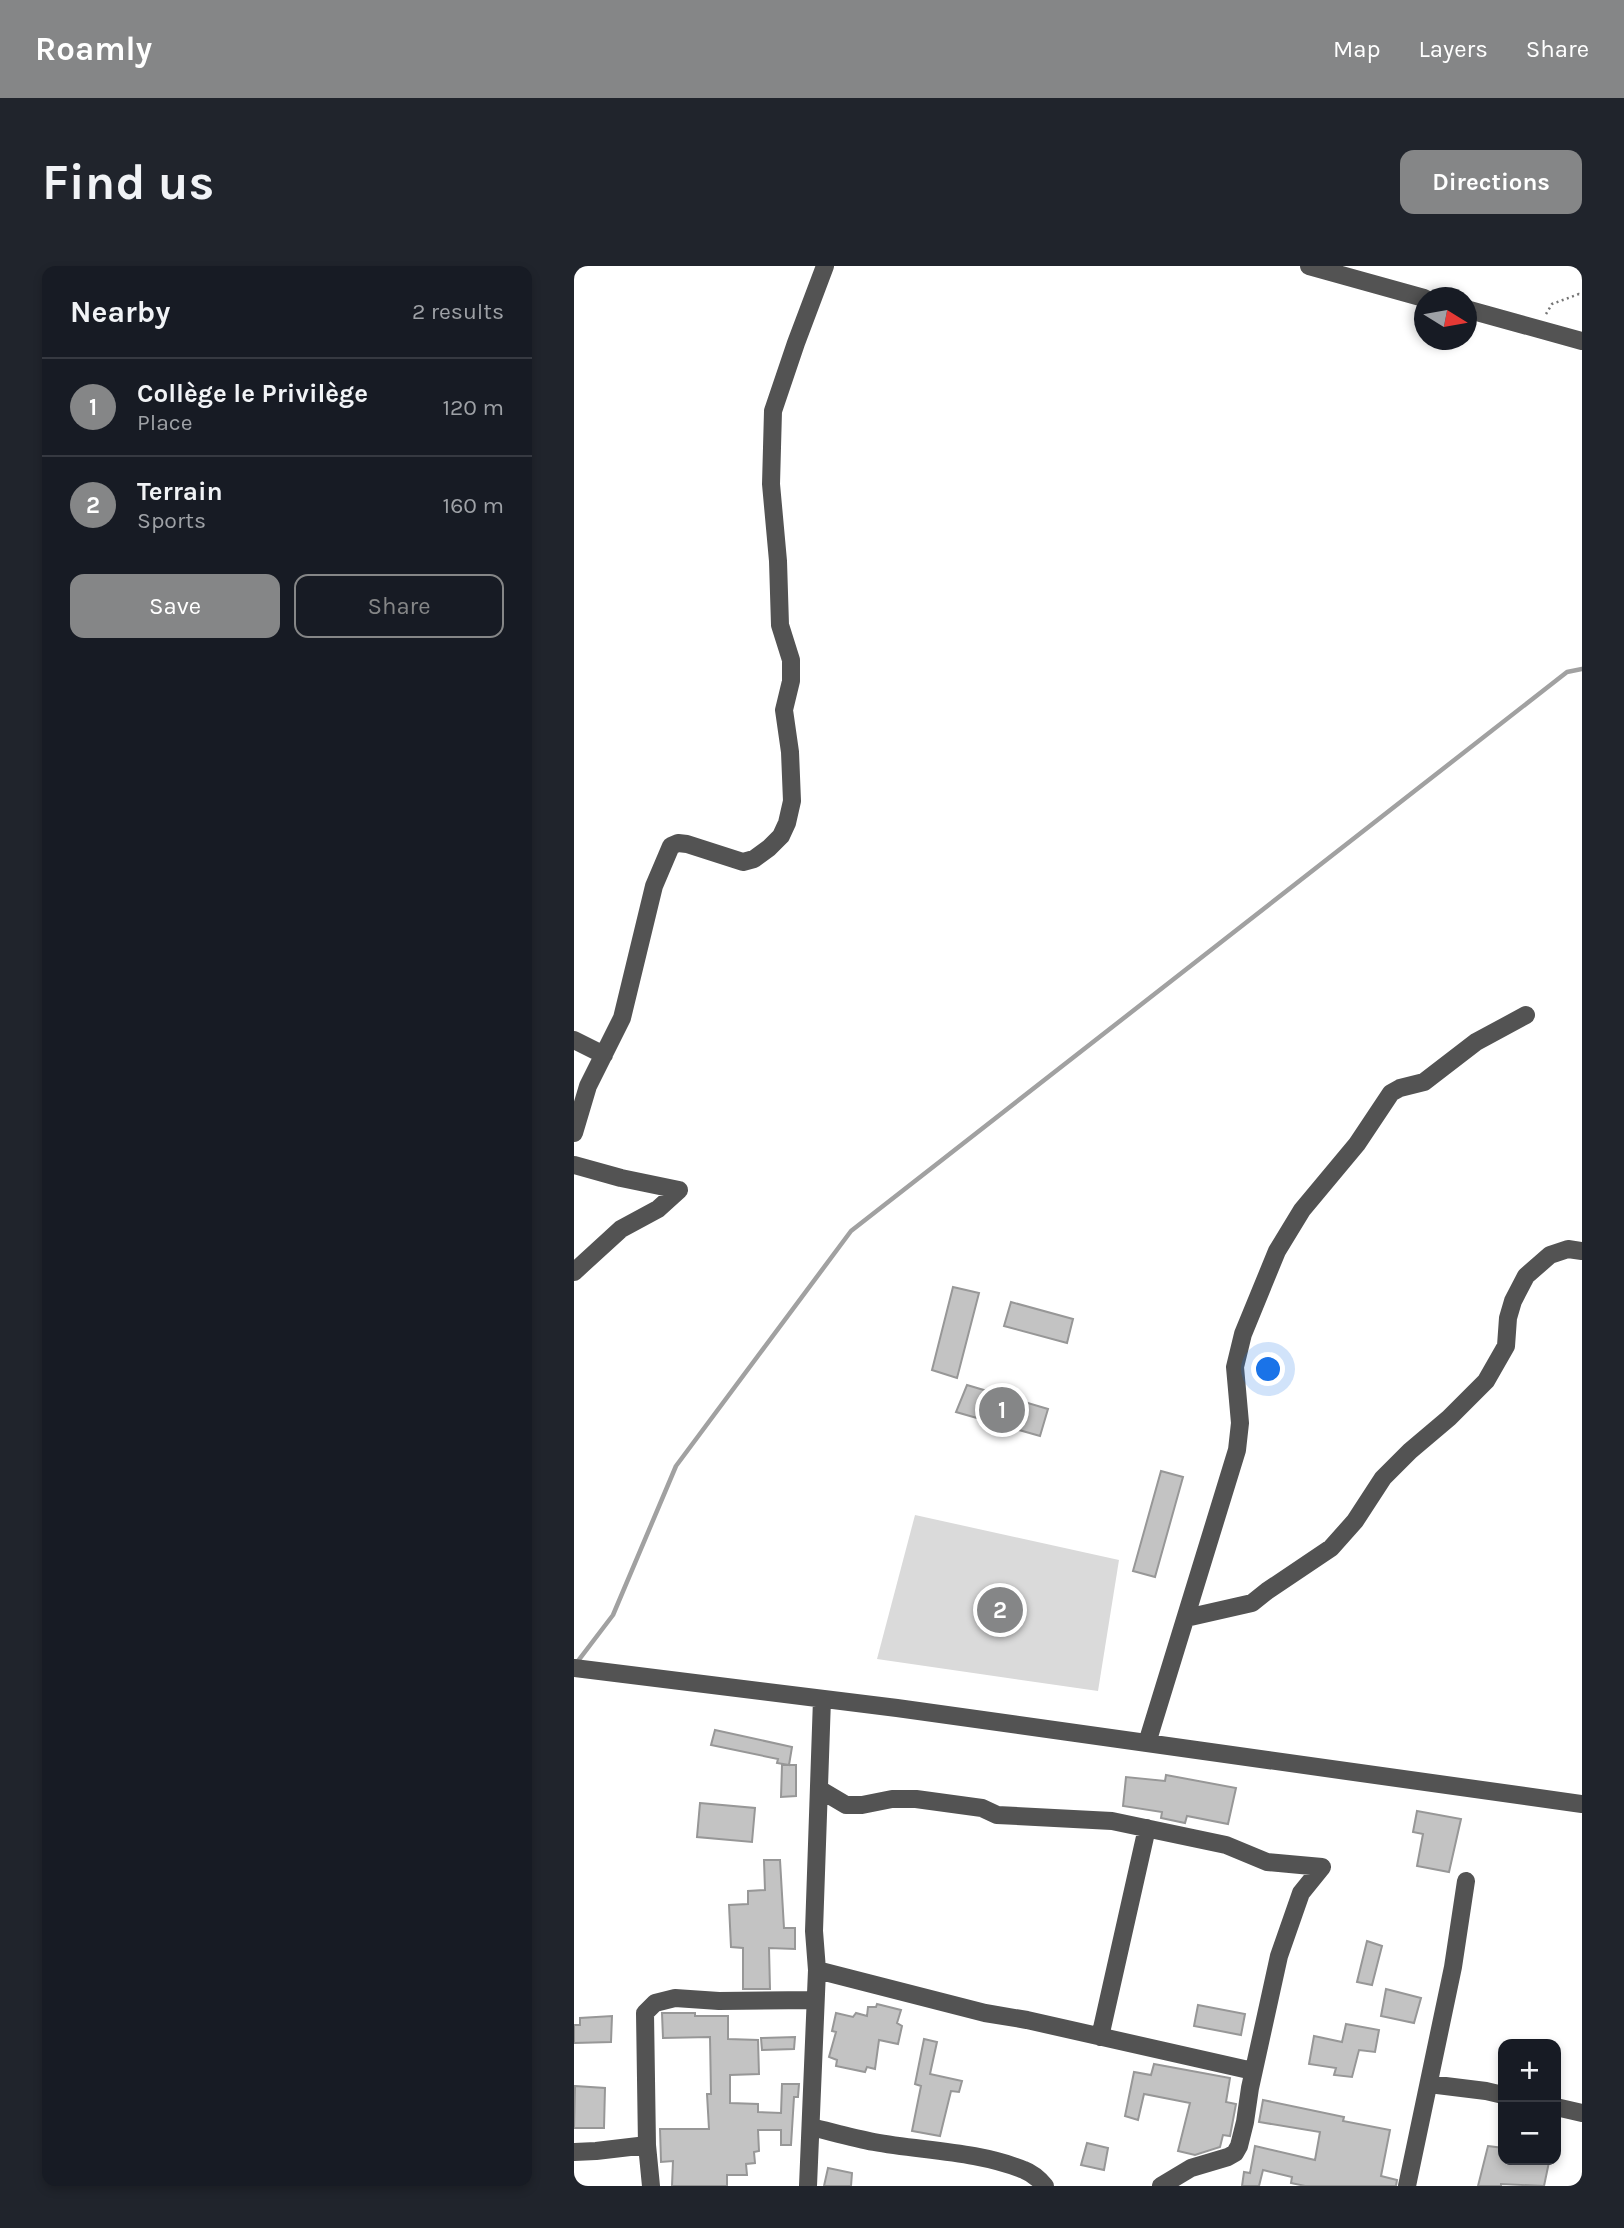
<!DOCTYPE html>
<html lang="en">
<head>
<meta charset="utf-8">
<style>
	body { margin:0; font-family:Karla,sans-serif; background:#20242c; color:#f1f3f6 }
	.controls { position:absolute; right:21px; bottom:21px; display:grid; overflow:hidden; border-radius:14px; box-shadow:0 4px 10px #0003 }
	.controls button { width:63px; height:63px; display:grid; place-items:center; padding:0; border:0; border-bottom:2px solid #363941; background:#171b24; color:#f1f3f6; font:35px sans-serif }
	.compass { position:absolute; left:840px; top:21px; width:63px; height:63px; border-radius:50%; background:#171b24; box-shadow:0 4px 10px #0003; rotate:101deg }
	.you { position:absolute; left:695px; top:1104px; width:24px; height:24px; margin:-18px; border:5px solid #fff; border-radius:50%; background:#1a73e8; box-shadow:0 0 0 10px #1a73e833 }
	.badge { display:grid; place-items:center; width:46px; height:46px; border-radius:50%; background:#858687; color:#fff; font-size:23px; font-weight:700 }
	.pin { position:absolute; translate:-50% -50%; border:4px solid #fff; box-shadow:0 2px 7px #0006 }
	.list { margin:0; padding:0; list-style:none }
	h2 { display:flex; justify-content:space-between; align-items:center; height:91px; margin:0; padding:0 28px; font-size:30px }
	h2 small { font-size:23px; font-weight:400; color:#9ea1a6 }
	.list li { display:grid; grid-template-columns:46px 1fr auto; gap:21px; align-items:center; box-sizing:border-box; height:98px; padding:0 28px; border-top:2px solid #363941 }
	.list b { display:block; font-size:26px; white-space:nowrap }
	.list p { margin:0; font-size:23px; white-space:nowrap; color:#9ea1a6 }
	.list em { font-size:23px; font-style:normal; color:#9ea1a6 }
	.actions { display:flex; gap:14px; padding:21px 28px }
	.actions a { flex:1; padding:16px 0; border:2px solid #858687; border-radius:14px; text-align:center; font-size:24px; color:#858687 }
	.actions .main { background:#858687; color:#fff }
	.map { position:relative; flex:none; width:1008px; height:1920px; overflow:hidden; border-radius:14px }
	header { display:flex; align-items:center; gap:42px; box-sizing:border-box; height:98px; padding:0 35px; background:#858687; color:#fff }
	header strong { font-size:33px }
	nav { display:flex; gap:38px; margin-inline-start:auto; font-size:24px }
	.intro { display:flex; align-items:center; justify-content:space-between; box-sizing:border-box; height:168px; padding:0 42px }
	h1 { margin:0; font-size:49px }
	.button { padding:18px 32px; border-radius:14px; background:#858687; color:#fff; font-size:24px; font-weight:700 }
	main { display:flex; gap:42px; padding:0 42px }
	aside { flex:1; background:#171b24; border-radius:14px; box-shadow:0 4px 10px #0003 }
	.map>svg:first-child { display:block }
	.green { fill:#dadada }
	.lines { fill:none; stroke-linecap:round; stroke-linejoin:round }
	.stream { stroke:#a1a1a1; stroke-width:4.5 }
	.building { fill:#c3c3c3; stroke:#979797; stroke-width:2 }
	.path { stroke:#757575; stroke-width:2.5; stroke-dasharray:2 3.5; stroke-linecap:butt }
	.minor { stroke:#535353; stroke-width:18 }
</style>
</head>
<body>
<header>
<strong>Roamly</strong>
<nav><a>Map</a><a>Layers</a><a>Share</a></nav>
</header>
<div class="intro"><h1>Find us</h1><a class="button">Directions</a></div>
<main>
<aside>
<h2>Nearby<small>2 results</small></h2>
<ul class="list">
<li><span class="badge">1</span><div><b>Collège le Privilège</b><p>Place</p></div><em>120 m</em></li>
<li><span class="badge">2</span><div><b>Terrain</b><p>Sports</p></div><em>160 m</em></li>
</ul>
<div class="actions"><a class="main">Save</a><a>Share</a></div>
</aside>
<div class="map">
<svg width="1008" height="1920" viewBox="0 0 1008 1920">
	<rect width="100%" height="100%" fill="#fff"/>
	<!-- green -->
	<path class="green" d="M 341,1249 L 545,1294 L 524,1425 L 303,1393 Z"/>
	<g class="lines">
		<!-- stream -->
		<path class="stream" d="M 1,1399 L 39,1349 L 102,1200 L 277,965 L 993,406 L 1008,403"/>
	</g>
	<!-- building -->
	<path class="building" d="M 379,1021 L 405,1027 L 383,1112 L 358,1104 Z
		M 437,1036 L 499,1053 L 493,1077 L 430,1060 Z
		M 393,1119 L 474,1143 L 466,1170 L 382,1146 Z
		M 587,1205 L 609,1211 L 581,1311 L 559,1305 Z
		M 141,1464 L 218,1481 L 215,1499 L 203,1497 L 204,1493 L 137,1479 Z
		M 208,1499 L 222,1499 L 222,1530 L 207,1531 Z
		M 592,1509 L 662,1522 L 654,1558 L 613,1550 L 611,1557 L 587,1552 L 588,1546 L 549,1540 L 552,1511 L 591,1515 Z
		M 126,1537 L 181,1542 L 178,1576 L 123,1571 Z
		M 843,1545 L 887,1553 L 875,1606 L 843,1600 L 849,1568 L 839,1566 Z
		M 190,1594 L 206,1594 L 210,1662 L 221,1662 L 221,1683 L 195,1682 L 196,1723 L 169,1723 L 169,1682 L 157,1681 L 155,1639 L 174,1638 L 174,1625 L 191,1624 Z
		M 793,1675 L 808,1680 L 798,1719 L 783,1716 Z
		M 812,1723 L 847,1732 L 840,1757 L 807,1750 Z
		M 303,1738 L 327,1744 L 323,1757 L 328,1760 L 324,1778 L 305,1774 L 301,1803 L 293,1801 L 291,1806 L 262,1800 L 263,1794 L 255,1791 L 262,1766 L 258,1765 L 262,1747 L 279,1751 L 282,1747 L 293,1750 L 294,1741 L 302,1741 Z
		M 624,1739 L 671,1748 L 667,1769 L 620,1760 Z
		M 88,1747 L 121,1747 L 121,1750 L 154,1750 L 154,1773 L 184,1774 L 185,1808 L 156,1809 L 156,1837 L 184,1838 L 184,1846 L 207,1847 L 208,1818 L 225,1818 L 224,1831 L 220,1831 L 217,1879 L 207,1879 L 207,1864 L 184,1864 L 185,1885 L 180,1886 L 181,1897 L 172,1898 L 173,1909 L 153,1909 L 153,1920 L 98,1920 L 99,1895 L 87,1896 L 86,1863 L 135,1863 L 133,1828 L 137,1828 L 136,1771 L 89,1772 Z
		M 38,1750 L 37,1776 L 0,1777 L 0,1759 L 6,1759 L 6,1752 Z
		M 772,1758 L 805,1764 L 801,1786 L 785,1784 L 778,1811 L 760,1809 L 762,1802 L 735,1798 L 740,1770 L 768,1776 Z
		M 221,1771 L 220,1783 L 188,1784 L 187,1772 Z
		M 350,1773 L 363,1776 L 356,1808 L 388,1815 L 385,1826 L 377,1825 L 366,1870 L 338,1865 L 347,1820 L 341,1818 Z
		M 580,1798 L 656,1812 L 652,1836 L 662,1838 L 656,1870 L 649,1869 L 646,1881 L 621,1889 L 604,1885 L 616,1837 L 570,1828 L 564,1854 L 551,1850 L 560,1806 L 577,1809 Z
		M 1,1820 L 31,1822 L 30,1862 L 0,1862 Z
		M 689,1834 L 770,1851 L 769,1855 L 816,1864 L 807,1910 L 823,1914 L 822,1920 L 731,1920 L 717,1917 L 718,1911 L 689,1904 L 685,1920 L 668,1920 L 670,1906 L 676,1907 L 681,1880 L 741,1894 L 746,1866 L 685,1856 Z
		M 513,1877 L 534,1882 L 530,1904 L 507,1899 Z
		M 914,1880 L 929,1882 L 929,1894 L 962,1894 L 975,1896 L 970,1920 L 927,1918 L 927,1920 L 904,1920 Z
		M 254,1902 L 278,1907 L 277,1920 L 250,1920 Z"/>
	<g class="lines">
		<!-- path -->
		<path class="path" d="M 972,48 L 978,38 L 1005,28 L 1008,30"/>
		<!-- minor -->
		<path class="minor" d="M 735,0 L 850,32
			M 892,43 L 1008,75
			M 0,774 L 30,789
			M 0,867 L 14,820 L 48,752 L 80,620 L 97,580 L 104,577 L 113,578 L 169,596 L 180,593 L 195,582 L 207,570 L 213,557 L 218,535 L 216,486 L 210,444 L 217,415 L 217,394 L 206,359 L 204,295 L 197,218 L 199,145 L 222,77 L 251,0
			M 0,899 L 47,912 L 105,924
			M 0,1006 L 47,963 L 84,943 L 105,924
			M 612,1352 L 678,1337 L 693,1325 L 757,1282 L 781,1255 L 809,1212 L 836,1185 L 875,1152 L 912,1115 L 932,1080 L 934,1052 L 939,1035 L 952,1010 L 976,989 L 994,983 L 1008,985
			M 0,1402 L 323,1442 L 1008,1538
			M 573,1477 L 663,1184 L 666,1157 L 661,1101 L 669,1068 L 703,985 L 728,944 L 783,878 L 817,827 L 826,822 L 850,816 L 902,776 L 952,749
			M 245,1523 L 272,1539 L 288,1539 L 318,1533 L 342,1533 L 408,1542 L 423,1549 L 538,1555 L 652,1579 L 693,1596 L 748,1601
			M 243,1704 L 411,1747 L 453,1754 L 679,1805
			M 526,1771 L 573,1562
			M 855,1818 L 912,1825 L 929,1829
			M 982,1841 L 1008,1847
			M 237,1861 C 258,1866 279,1872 300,1876 C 349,1885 403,1885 450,1904 C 458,1907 465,1913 471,1920
			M 0,1886 L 22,1885 L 73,1879
			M 77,1920 L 73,1879 L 71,1747 L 81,1737 L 101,1732 L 145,1735 L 241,1734
			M 234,1920 L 243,1704 L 240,1665 L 248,1433
			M 587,1920 L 617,1902 L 654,1891 L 661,1887 L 665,1880 L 671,1856 L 676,1822 L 705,1690 L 727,1627 L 748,1601
			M 833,1920 L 879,1701 L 892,1615"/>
	</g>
</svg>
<div class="controls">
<button>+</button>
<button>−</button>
</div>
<svg class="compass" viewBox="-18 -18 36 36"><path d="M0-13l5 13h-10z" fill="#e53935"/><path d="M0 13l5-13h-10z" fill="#9ea1a6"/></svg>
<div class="you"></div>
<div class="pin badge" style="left:428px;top:1144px">1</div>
<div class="pin badge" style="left:426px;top:1344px">2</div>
</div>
</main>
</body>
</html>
